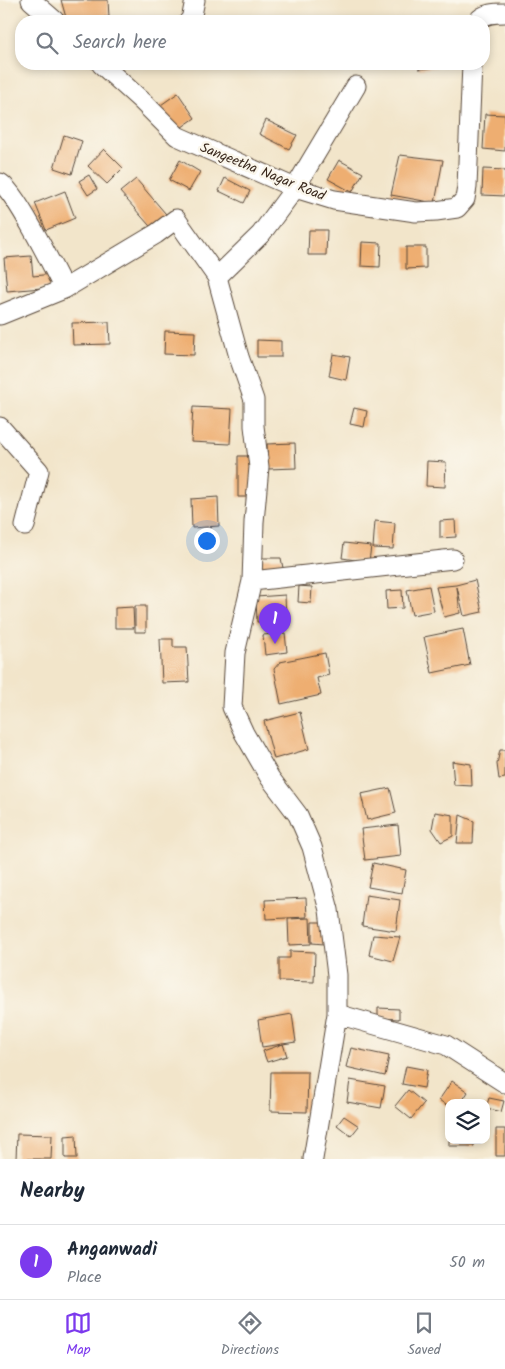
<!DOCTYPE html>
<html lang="en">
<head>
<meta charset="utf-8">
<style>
	body { margin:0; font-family:Kalam,sans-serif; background:#f2f2f3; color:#1f2937 }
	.controls { position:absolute; right:15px; bottom:15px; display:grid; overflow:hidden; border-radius:10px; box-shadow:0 2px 8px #0003 }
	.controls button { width:45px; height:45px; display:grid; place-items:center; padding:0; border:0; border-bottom:1px solid #e0e1e3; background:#fff; color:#1f2937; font:25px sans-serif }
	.you { position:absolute; left:206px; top:540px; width:18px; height:18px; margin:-12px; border:4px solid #fff; border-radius:50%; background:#1a73e8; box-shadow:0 0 0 8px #1a73e833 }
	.badge { display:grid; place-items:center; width:32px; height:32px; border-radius:50%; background:#7c3aed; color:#fff; font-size:16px; font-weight:700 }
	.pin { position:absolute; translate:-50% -41px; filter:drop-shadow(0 1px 2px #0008) }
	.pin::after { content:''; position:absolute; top:26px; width:18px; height:15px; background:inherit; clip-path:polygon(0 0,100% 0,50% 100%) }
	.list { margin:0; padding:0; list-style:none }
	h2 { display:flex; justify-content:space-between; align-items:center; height:65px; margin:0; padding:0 20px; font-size:21px }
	h2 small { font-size:16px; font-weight:400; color:#747a83 }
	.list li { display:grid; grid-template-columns:32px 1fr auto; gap:15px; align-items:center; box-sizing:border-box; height:75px; padding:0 20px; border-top:1px solid #e0e1e3 }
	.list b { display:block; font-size:19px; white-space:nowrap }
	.list p { margin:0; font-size:16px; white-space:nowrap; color:#747a83 }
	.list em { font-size:16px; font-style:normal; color:#747a83 }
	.icon { flex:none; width:28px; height:28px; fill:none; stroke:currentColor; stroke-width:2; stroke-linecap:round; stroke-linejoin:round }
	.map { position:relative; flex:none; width:505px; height:1159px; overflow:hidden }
	.search { position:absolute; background:#fff; box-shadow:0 2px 8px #0003; left:15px; right:15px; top:15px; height:55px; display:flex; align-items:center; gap:12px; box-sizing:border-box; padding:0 18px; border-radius:20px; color:#747a83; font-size:19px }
	.sheet { height:140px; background:#fff }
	nav { display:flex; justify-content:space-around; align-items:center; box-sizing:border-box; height:70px; border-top:1px solid #e0e1e3; background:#fff; font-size:14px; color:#747a83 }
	nav a { display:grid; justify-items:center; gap:2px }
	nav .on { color:#7c3aed }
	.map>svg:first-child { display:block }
	.building { fill:#eeae71 }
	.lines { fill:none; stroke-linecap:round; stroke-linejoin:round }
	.minor-casing { stroke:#564638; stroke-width:21 }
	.minor { stroke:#fff; stroke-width:19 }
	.labels { text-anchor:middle; stroke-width:5; stroke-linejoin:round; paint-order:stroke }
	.street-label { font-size:14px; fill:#3b2a1e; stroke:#fbf7ec }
</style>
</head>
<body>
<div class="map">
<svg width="505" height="1159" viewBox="0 0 505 1159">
	<rect width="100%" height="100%" fill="#fbf7ec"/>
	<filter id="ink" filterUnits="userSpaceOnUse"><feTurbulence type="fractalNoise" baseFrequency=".02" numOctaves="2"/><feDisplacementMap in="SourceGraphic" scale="10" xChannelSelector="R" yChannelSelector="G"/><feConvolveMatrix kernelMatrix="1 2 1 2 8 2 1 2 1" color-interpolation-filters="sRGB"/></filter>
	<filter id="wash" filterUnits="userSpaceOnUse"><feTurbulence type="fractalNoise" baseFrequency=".0096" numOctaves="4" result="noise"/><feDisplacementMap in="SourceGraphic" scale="20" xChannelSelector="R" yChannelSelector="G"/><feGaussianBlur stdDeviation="1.12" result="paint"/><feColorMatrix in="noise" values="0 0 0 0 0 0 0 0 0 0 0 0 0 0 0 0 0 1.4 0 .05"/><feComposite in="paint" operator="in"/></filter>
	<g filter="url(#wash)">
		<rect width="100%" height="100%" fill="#f2e5ca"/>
		<g id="blocks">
			<!-- building -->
			<path class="building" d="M 61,0 L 108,0 L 109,17 L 67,21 Z
				M 418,64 L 436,64 L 436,67 L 419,69 Z
				M 178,93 L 195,118 L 175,132 L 158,107 Z
				M 485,114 L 505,115 L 505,151 L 483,149 Z
				M 266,120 L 297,135 L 289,149 L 259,134 Z
				M 64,135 L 82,141 L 72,174 L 54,168 Z
				M 104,149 L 123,168 L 107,184 L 88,166 Z
				M 400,155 L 443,160 L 435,203 L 391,195 Z
				M 180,160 L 200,172 L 189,191 L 169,180 Z
				M 339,160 L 363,173 L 352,192 L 328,179 Z
				M 483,169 L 505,170 L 505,196 L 482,195 Z
				M 89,175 L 97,189 L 88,195 L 79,181 Z
				M 225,178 L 250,191 L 244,203 L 219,191 Z
				M 136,179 L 171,220 L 156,233 L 120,192 Z
				M 65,191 L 75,218 L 46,230 L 35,203 Z
				M 309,230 L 327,230 L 326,255 L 308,255 Z
				M 362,242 L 381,243 L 380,267 L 361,266 Z
				M 406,247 L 426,247 L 426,268 L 406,269 Z
				M 31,256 L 33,276 L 52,274 L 53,287 L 7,291 L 4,258 Z
				M 109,322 L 110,344 L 73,345 L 72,323 Z
				M 165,331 L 195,332 L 194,355 L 164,354 Z
				M 257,340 L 281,341 L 281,357 L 257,357 Z
				M 333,354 L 350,357 L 346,380 L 329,376 Z
				M 193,407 L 232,409 L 230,444 L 191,442 Z
				M 354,408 L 367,411 L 364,427 L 350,424 Z
				M 295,443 L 296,468 L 268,469 L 267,444 Z
				M 238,456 L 254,456 L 255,497 L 238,497 Z
				M 427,461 L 446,462 L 445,487 L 426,486 Z
				M 218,497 L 219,526 L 192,528 L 191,499 Z
				M 455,520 L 456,537 L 440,538 L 440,521 Z
				M 375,521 L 395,523 L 393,549 L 373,548 Z
				M 344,543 L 371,546 L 369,562 L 342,558 Z
				M 259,558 L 281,558 L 284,573 L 263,575 Z
				M 475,580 L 482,612 L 464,616 L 457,587 L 460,613 L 444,617 L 436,587 L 456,585 Z
				M 299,586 L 312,587 L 311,603 L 298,602 Z
				M 429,586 L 434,611 L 412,615 L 407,590 Z
				M 402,590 L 403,608 L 387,609 L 386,591 Z
				M 285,595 L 286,620 L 257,622 L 256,597 Z
				M 135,606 L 146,606 L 146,632 L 135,632 Z
				M 133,607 L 134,628 L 115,628 L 115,608 Z
				M 463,629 L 470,665 L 432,673 L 424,637 Z
				M 285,633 L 287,652 L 265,655 L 263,635 Z
				M 160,639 L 173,639 L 173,647 L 187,647 L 189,682 L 162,683 Z
				M 325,653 L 329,675 L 317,678 L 321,695 L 281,704 L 274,669 L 280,662 Z
				M 300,712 L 309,749 L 274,759 L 264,721 Z
				M 500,750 L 505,750 L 505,778 L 499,779 L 497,764 Z
				M 452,761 L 471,764 L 472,786 L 454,785 Z
				M 390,788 L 396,813 L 367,820 L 361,794 Z
				M 435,812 L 453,815 L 453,836 L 441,842 L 432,829 Z
				M 460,815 L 474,821 L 473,843 L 457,843 Z
				M 398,825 L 401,856 L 365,860 L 361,829 Z
				M 373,863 L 406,870 L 402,893 L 368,887 Z
				M 366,895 L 400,900 L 396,931 L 362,926 Z
				M 306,898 L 307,917 L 266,919 L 265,900 Z
				M 310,918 L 311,944 L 289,945 L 288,919 Z
				M 312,922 L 324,922 L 324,944 L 312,943 Z
				M 373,935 L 400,937 L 393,961 L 369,955 Z
				M 290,951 L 315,952 L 314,982 L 279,981 L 279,958 L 290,958 Z
				M 378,1008 L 399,1009 L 399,1019 L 378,1018 Z
				M 292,1014 L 296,1042 L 262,1047 L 258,1020 Z
				M 283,1044 L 287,1056 L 267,1062 L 263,1051 Z
				M 351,1048 L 389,1056 L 385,1076 L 346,1067 Z
				M 406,1066 L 427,1070 L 424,1088 L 402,1084 Z
				M 271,1072 L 308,1072 L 307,1112 L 270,1111 Z
				M 350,1080 L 385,1086 L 381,1108 L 347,1102 Z
				M 452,1081 L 468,1092 L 461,1103 L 449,1103 L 449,1107 L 439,1100 Z
				M 408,1090 L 424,1103 L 411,1119 L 395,1106 Z
				M 489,1098 L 504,1101 L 501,1112 L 486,1108 Z
				M 344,1116 L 359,1126 L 351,1136 L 337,1125 Z
				M 496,1129 L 505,1129 L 505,1156 L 496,1156 Z
				M 17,1134 L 52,1135 L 51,1159 L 16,1159 Z
				M 76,1135 L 77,1158 L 65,1158 L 65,1136 Z
				M 449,1140 L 474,1140 L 474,1146 L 449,1146 Z"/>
		</g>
	</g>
	<g filter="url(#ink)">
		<use href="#blocks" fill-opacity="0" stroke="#564638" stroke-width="1"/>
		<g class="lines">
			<!-- minor casing -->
			<g class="minor-casing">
				<path id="minor" d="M 31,0 L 55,21
					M 189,21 L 191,20 L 195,0
					M 478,21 C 484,13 495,13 505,13
					M 101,64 L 142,101 L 177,136 L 295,188 L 334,200 L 416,212 L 436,211 L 457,208 L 465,199 L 467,187 L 472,64
					M 0,183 C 14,188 55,271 64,289
					M 0,315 L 64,289 L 156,234 L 176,219 L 217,277
					M 0,427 L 39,471 L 25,526
					M 252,581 L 453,559
					M 337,1014 L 446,1045 L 505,1083
					M 313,1159 L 337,1014 L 337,975 L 329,910 L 312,847 L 298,815 L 270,778 L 244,733 L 232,707 L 235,653 L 252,581 L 254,522 L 259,467 L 254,426 L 254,400 L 239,357 L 217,277 L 261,234 L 295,188 L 356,86"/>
			</g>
			<!-- minor -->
			<use href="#minor" class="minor"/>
		</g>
	</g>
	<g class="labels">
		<!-- street labels -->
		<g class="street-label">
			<text transform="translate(263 171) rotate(22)" y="5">Sangeetha Nagar Road</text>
		</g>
	</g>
</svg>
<div class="controls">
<button><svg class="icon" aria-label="layers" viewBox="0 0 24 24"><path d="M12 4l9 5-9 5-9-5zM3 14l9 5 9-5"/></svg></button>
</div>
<div class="you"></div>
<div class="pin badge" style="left:275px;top:644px">1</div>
<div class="search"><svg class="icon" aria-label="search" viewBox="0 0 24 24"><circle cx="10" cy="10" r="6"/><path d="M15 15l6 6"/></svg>Search here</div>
</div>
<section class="sheet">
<h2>Nearby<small></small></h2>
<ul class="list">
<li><span class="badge">1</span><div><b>Anganwadi</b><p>Place</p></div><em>50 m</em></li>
</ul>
</section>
<nav>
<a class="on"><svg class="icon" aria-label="map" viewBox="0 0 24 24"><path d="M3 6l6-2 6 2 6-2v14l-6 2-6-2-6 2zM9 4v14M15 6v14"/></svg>Map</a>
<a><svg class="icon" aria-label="directions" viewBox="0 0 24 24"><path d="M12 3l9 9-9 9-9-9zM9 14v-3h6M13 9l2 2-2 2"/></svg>Directions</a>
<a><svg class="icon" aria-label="saved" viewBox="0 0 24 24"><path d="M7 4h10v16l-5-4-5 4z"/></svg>Saved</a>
</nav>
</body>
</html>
